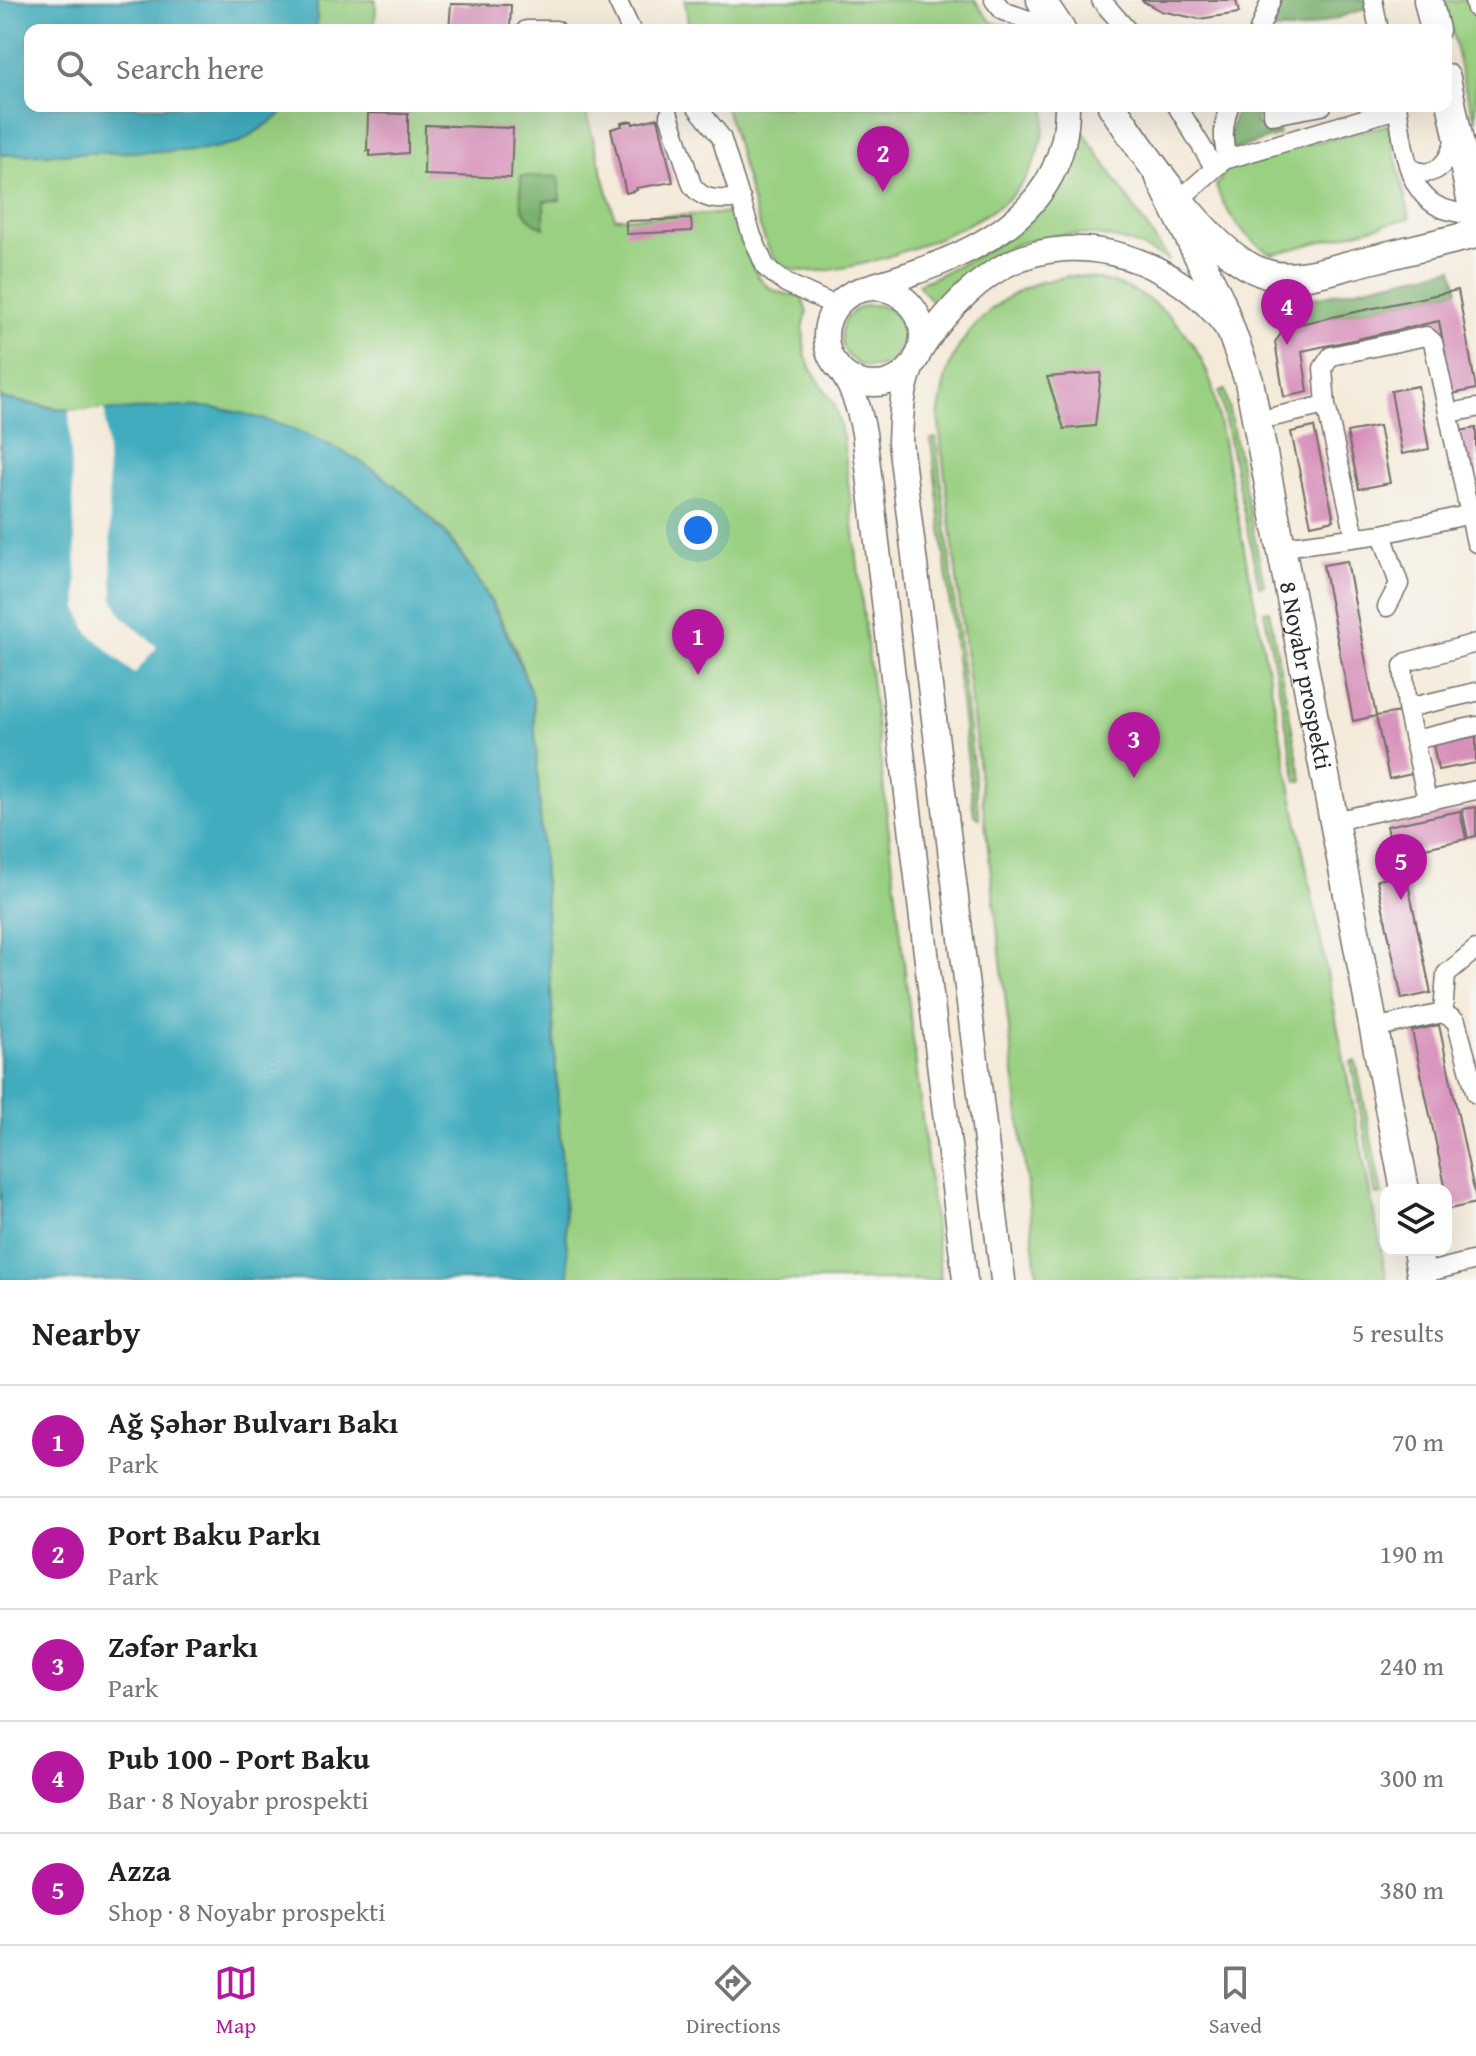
<!DOCTYPE html>
<html lang="en">
<head>
<meta charset="utf-8">
<style>
	body { margin:0; font-family:"Gentium Book Plus",serif; background:#f2f2f2; color:#202124 }
	.controls { position:absolute; right:24px; bottom:24px; display:grid; overflow:hidden; border-radius:16px; box-shadow:0 8px 32px #0002 }
	.controls button { width:72px; height:72px; display:grid; place-items:center; padding:0; border:0; border-bottom:2px solid #e0e0e0; background:#fff; color:#202124; font:40px sans-serif }
	.you { position:absolute; left:698px; top:530px; width:28px; height:28px; margin:-20px; border:6px solid #fff; border-radius:50%; background:#1a73e8; box-shadow:0 0 0 12px #1a73e833 }
	.badge { display:grid; place-items:center; width:52px; height:52px; border-radius:50%; background:#b5179e; color:#fff; font-size:26px; font-weight:700 }
	.pin { position:absolute; translate:-50% -66px; filter:drop-shadow(0 2px 4px #0008) }
	.pin::after { content:''; position:absolute; top:42px; width:28px; height:24px; background:inherit; clip-path:polygon(0 0,100% 0,50% 100%) }
	.list { margin:0; padding:0; list-style:none }
	h2 { display:flex; justify-content:space-between; align-items:center; height:104px; margin:0; padding:0 32px; font-size:34px }
	h2 small { font-size:26px; font-weight:400; color:#757577 }
	.list li { display:grid; grid-template-columns:52px 1fr auto; gap:24px; align-items:center; box-sizing:border-box; height:112px; padding:0 32px; border-top:2px solid #e0e0e0 }
	.list b { display:block; font-size:30px; white-space:nowrap }
	.list p { margin:0; font-size:26px; white-space:nowrap; color:#757577 }
	.list em { font-size:26px; font-style:normal; color:#757577 }
	.icon { flex:none; width:44px; height:44px; fill:none; stroke:currentColor; stroke-width:2; stroke-linecap:round; stroke-linejoin:round }
	.map { position:relative; flex:none; width:1476px; height:1280px; overflow:hidden }
	.search { position:absolute; background:#fff; box-shadow:0 8px 32px #0002; left:24px; right:24px; top:24px; height:88px; display:flex; align-items:center; gap:20px; box-sizing:border-box; padding:0 28px; border-radius:16px; color:#757577; font-size:30px }
	.sheet { height:664px; background:#fff }
	nav { display:flex; justify-content:space-around; align-items:center; box-sizing:border-box; height:112px; border-top:2px solid #e0e0e0; background:#fff; font-size:22px; color:#757577 }
	nav a { display:grid; justify-items:center; gap:4px }
	nav .on { color:#b5179e }
	.map>svg:first-child { display:block }
	.green { fill:#9ad082; stroke:#627e56; stroke-width:2 }
	.forest { fill:#7bb270; stroke:#536e4e; stroke-width:2 }
	.water { fill:#40acbe; stroke:#366c74; stroke-width:2 }
	.pier { fill:#f5ead9 }
	.building { fill:#d78eb9 }
	.lines { fill:none; stroke-linecap:round; stroke-linejoin:round }
	.minor-casing { stroke:#726e68; stroke-width:21 }
	.major-casing { stroke:#726e68; stroke-width:27 }
	.highway-casing { stroke:#726e68; stroke-width:31 }
	.minor { stroke:#fff; stroke-width:18 }
	.major { stroke:#fff; stroke-width:24 }
	.highway { stroke:#fff; stroke-width:28 }
	.labels { text-anchor:middle; stroke-width:6; stroke-linejoin:round; paint-order:stroke }
	.street-label { font-size:24px; fill:#2b2b2b; stroke:#f6f6f2 }
</style>
</head>
<body>
<div class="map">
<svg width="1476" height="1280" viewBox="0 0 1476 1280">
	<rect width="100%" height="100%" fill="#f6f6f2"/>
	<filter id="ink" filterUnits="userSpaceOnUse"><feTurbulence type="fractalNoise" baseFrequency=".0125" numOctaves="2"/><feDisplacementMap in="SourceGraphic" scale="16" xChannelSelector="R" yChannelSelector="G"/><feConvolveMatrix kernelMatrix="1 2 1 2 8 2 1 2 1" color-interpolation-filters="sRGB"/></filter>
	<filter id="wash" filterUnits="userSpaceOnUse"><feTurbulence type="fractalNoise" baseFrequency=".006" numOctaves="4" result="noise"/><feDisplacementMap in="SourceGraphic" scale="32" xChannelSelector="R" yChannelSelector="G"/><feGaussianBlur stdDeviation="1.8" result="paint"/><feColorMatrix in="noise" values="0 0 0 0 0 0 0 0 0 0 0 0 0 0 0 0 0 1.4 0 .05"/><feComposite in="paint" operator="in"/></filter>
	<g filter="url(#wash)">
		<rect width="100%" height="100%" fill="#f5ead9"/>
		<!-- green -->
		<path class="green" d="M 317,0 L 376,0 L 375,30 L 317,30 Z
			M 685,0 L 975,0 C 989,21 988,25 1014,25 L 1019,30 L 689,30 Z
			M 1445,0 L 1471,0 L 1472,2 L 1476,20 L 1476,121 L 1464,85 Z
			M 287,106 L 584,106 L 615,218 L 737,213 C 749,253 749,296 801,295 L 807,313 L 803,328 L 805,354 L 810,367 L 835,406 L 843,438 L 941,1280 L 569,1280 L 533,699 L 516,650 L 496,609 L 473,571 L 445,531 L 374,469 L 105,410 L 69,410 L 0,398 L 0,155 L 180,151 L 214,148 L 241,142 L 278,117 Z
			M 725,106 L 1046,106 C 1046,138 1035,172 1012,195 C 981,228 813,297 777,261 C 757,241 738,139 725,106 Z
			M 1079,125 L 1170,262 C 1117,227 1047,225 991,256 C 969,269 952,288 934,305 L 918,284 C 940,276 960,265 980,254 C 1041,221 1063,193 1079,125 Z
			M 1388,125 L 1410,218 L 1273,254 C 1247,242 1225,213 1216,186 L 1229,167 L 1243,159 Z
			M 1068,276 C 1139,278 1189,318 1212,385 L 1387,1280 L 1038,1280 L 938,416 C 941,402 943,386 947,373 C 960,334 994,300 1032,285 C 1043,281 1056,279 1068,276 Z
			M841 336a31 31 0 1 1 62 0a31 31 0 1 1-62 0Z
			M 1225,390 L 1264,585 L 1259,586 L 1219,391 Z
			M 936,438 L 979,818 L 974,815 L 931,439 Z
			M 1269,610 L 1302,781 L 1297,782 L 1264,611 Z
			M 1356,1061 L 1382,1194 L 1376,1195 L 1351,1062 Z"/>
		<!-- forest -->
		<path class="forest" d="M 1282,0 L 1366,0 L 1367,8 L 1301,30 L 1267,30 Z
			M 1237,106 L 1258,106 L 1256,125 L 1278,123 L 1279,135 L 1230,151 L 1230,132 Z
			M 521,176 L 559,177 L 560,200 L 544,201 L 544,228 C 518,216 520,203 521,176 Z
			M 1453,268 L 1458,290 L 1286,327 L 1305,300 Z"/>
		<!-- water -->
		<path class="water" d="M 0,0 L 317,0 L 317,30 L 30,30 L 30,106 L 287,106 L 278,117 L 240,142 L 214,148 L 180,151 L 0,155 Z
			M 0,398 C 23,402 48,409 72,410 C 116,413 161,405 205,407 C 234,409 265,419 293,429 C 424,478 488,572 533,699 L 569,1280 L 0,1280 Z"/>
		<!-- pier -->
		<path class="pier" d="M 69,410 L 105,410 L 113,599 L 122,616 L 157,647 L 134,674 L 88,632 L 78,608 Z"/>
		<g id="blocks">
			<!-- building -->
			<path class="building" d="M 1141,0 L 1236,0 L 1239,13 L 1199,19 L 1161,11 Z
				M 451,4 L 511,5 L 510,30 L 449,30 Z
				M 368,113 L 408,114 L 408,153 L 370,156 L 370,151 L 367,151 Z
				M 658,118 L 673,182 L 636,188 L 637,190 L 626,193 L 611,129 L 622,126 L 621,123 L 632,121 L 633,124 Z
				M 425,125 L 513,128 L 511,178 L 424,175 Z
				M 691,219 L 692,231 L 626,234 L 626,221 Z
				M 1458,290 L 1476,389 L 1452,394 L 1439,321 L 1302,351 L 1308,392 L 1284,397 L 1275,342 L 1286,327 Z
				M 1101,373 L 1095,426 L 1064,429 L 1047,377 Z
				M 1418,386 L 1429,449 L 1402,454 L 1391,391 Z
				M 1379,426 L 1390,483 L 1359,489 L 1347,432 Z
				M 1314,427 L 1334,520 L 1311,525 L 1291,432 Z
				M 1476,428 L 1476,492 L 1473,493 L 1460,431 Z
				M 1347,561 L 1376,716 L 1353,721 L 1323,565 Z
				M 1400,712 L 1412,774 L 1389,779 L 1376,716 Z
				M 1476,736 L 1476,763 L 1438,770 L 1433,744 Z
				M 1476,807 L 1476,836 L 1468,838 L 1462,809 Z
				M 1460,811 L 1466,839 L 1393,855 L 1387,826 Z
				M 1406,874 L 1431,993 L 1402,999 L 1377,880 Z
				M 1439,1025 L 1476,1200 L 1476,1203 L 1450,1209 L 1412,1031 Z"/>
		</g>
	</g>
	<g filter="url(#ink)">
		<use href="#blocks" fill-opacity="0" stroke="#726e68" stroke-width="2"/>
		<g class="lines">
			<!-- minor casing -->
			<g class="minor-casing">
				<path id="minor" d="M 617,0 L 631,30
					M 994,0 L 1003,11 L 1057,30
					M 1101,0 L 1127,30
					M 1373,0 L 1379,30
					M 1474,0 L 1476,9
					M 526,30 L 556,30
					M 1259,30 L 1271,0
					M 696,106 L 721,137 L 752,236 L 766,268 L 786,283 L 836,306
					M 1177,106 L 1214,167
					M 1273,106 L 1273,115 L 1322,106
					M 1397,106 C 1403,137 1404,185 1434,204 C 1446,212 1462,213 1476,216
					M 669,115 L 692,185 C 704,203 722,199 741,199
					M 1227,159 C 1222,139 1223,126 1229,106
					M 1410,168 C 1435,182 1451,161 1455,136
					M 1179,200 L 1224,160 L 1397,109
					M 1450,413 L 1476,408
					M 1273,417 L 1326,405
					M 1382,534 L 1399,584 L 1387,607
					M 1355,537 L 1326,405 L 1323,368 L 1331,356 L 1426,336 L 1433,342 L 1476,543
					M 1283,547 L 1382,534 L 1471,514
					M 1407,708 L 1476,692
					M 1414,740 L 1476,726
					M 1427,800 L 1407,708 L 1403,666 L 1407,662 L 1476,643
					M 1334,821 L 1476,790
					M 1443,1013 L 1446,974 L 1476,949
					M 1373,1028 L 1443,1013 L 1456,1021 L 1476,1094
					M 1421,1274 L 1476,1260"/>
			</g>
			<!-- major casing -->
			<g class="major-casing">
				<path id="major" d="M 871,286 C 962,260 1068,219 1067,106
					M826 336a48 48 0 1 1 96 0a48 48 0 1 1-96 0Z
					M 835,363 C 852,384 859,407 864,433 L 965,1280
					M 1003,1280 L 900,442 C 901,414 902,383 916,358 C 936,323 968,286 1004,266 C 1080,225 1179,262 1227,328"/>
			</g>
			<!-- highway casing -->
			<g class="highway-casing">
				<g id="highway">
					<path d="M 1041,0 L 1061,30"/>
					<path d="M 1428,0 L 1435,30"/>
					<path d="M 1446,78 L 1476,223"/>
					<path d="M 1112,106 C 1144,153 1211,259 1267,274 C 1299,283 1338,267 1369,260 C 1405,251 1440,243 1476,234"/>
					<path id="s1" d="M 1160,178 L 1220,300 L 1249,381 L 1405,1190"/>
					<path d="M 1417,1250 L 1422,1280"/>
				</g>
			</g>
			<!-- minor -->
			<use href="#minor" class="minor"/>
			<!-- major -->
			<use href="#major" class="major"/>
			<!-- highway -->
			<use href="#highway" class="highway"/>
		</g>
	</g>
	<g class="labels">
		<!-- street labels -->
		<g class="street-label">
			<text dy="8" stroke="none"><textPath href="#s1" startOffset="522">8 Noyabr prospekti</textPath></text>
		</g>
	</g>
</svg>
<div class="controls">
<button><svg class="icon" aria-label="layers" viewBox="0 0 24 24"><path d="M12 4l9 5-9 5-9-5zM3 14l9 5 9-5"/></svg></button>
</div>
<div class="you"></div>
<div class="pin badge" style="left:698px;top:675px">1</div>
<div class="pin badge" style="left:883px;top:192px">2</div>
<div class="pin badge" style="left:1134px;top:778px">3</div>
<div class="pin badge" style="left:1287px;top:345px">4</div>
<div class="pin badge" style="left:1401px;top:900px">5</div>
<div class="search"><svg class="icon" aria-label="search" viewBox="0 0 24 24"><circle cx="10" cy="10" r="6"/><path d="M15 15l6 6"/></svg>Search here</div>
</div>
<section class="sheet">
<h2>Nearby<small>5 results</small></h2>
<ul class="list">
<li><span class="badge">1</span><div><b>Ağ Şəhər Bulvarı Bakı</b><p>Park</p></div><em>70 m</em></li>
<li><span class="badge">2</span><div><b>Port Baku Parkı</b><p>Park</p></div><em>190 m</em></li>
<li><span class="badge">3</span><div><b>Zəfər Parkı</b><p>Park</p></div><em>240 m</em></li>
<li><span class="badge">4</span><div><b>Pub 100 - Port Baku</b><p>Bar · 8 Noyabr prospekti</p></div><em>300 m</em></li>
<li><span class="badge">5</span><div><b>Azza</b><p>Shop · 8 Noyabr prospekti</p></div><em>380 m</em></li>
</ul>
</section>
<nav>
<a class="on"><svg class="icon" aria-label="map" viewBox="0 0 24 24"><path d="M3 6l6-2 6 2 6-2v14l-6 2-6-2-6 2zM9 4v14M15 6v14"/></svg>Map</a>
<a><svg class="icon" aria-label="directions" viewBox="0 0 24 24"><path d="M12 3l9 9-9 9-9-9zM9 14v-3h6M13 9l2 2-2 2"/></svg>Directions</a>
<a><svg class="icon" aria-label="saved" viewBox="0 0 24 24"><path d="M7 4h10v16l-5-4-5 4z"/></svg>Saved</a>
</nav>
</body>
</html>
